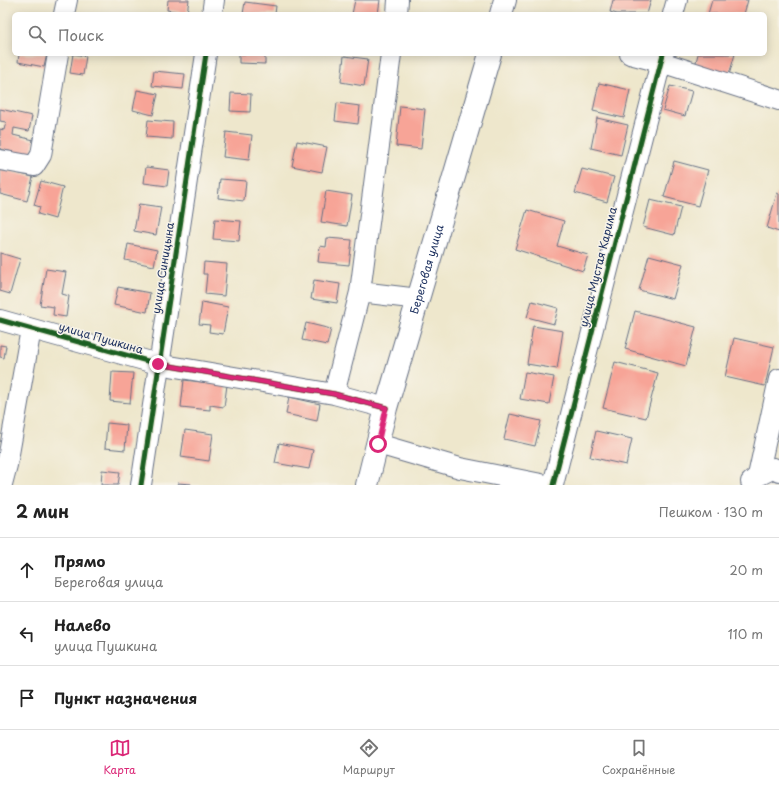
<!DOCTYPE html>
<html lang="ru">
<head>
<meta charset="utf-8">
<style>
	body { margin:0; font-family:"Playpen Sans",sans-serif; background:#f6f6f6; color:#222 }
	.stop { position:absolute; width:12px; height:12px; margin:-9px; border:3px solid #db2777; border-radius:50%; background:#fff }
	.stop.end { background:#db2777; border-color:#fff; box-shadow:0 1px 4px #0008 }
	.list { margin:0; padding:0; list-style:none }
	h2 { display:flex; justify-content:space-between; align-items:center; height:52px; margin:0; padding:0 16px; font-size:17px }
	h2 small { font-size:13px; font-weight:400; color:#767676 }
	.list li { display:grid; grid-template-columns:26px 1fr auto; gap:12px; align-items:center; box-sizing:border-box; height:64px; padding:0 16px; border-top:1px solid #e0e0e0 }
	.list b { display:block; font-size:15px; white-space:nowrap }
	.list p { margin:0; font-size:13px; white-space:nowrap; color:#767676 }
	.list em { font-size:13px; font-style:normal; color:#767676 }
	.icon { flex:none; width:22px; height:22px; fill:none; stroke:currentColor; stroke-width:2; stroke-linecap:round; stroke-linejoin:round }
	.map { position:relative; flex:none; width:779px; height:485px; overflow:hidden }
	.search { position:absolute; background:#fff; box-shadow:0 2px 10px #0003; left:12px; right:12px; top:12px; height:44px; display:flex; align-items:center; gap:10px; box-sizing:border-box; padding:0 14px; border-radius:6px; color:#767676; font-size:15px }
	.sheet { height:244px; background:#fff }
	nav { display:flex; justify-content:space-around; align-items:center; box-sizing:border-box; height:56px; border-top:1px solid #e0e0e0; background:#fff; font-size:11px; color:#767676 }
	nav a { display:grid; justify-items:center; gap:2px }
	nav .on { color:#db2777 }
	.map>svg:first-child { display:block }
	.building { fill:#f7a497 }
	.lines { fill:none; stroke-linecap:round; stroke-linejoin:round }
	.minor-casing { stroke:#656f84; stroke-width:22 }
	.major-casing { stroke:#656f84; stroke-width:24 }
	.minor { stroke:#fff; stroke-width:20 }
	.major { stroke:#fff; stroke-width:22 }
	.cycleway-casing { stroke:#f7f3e8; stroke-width:8 }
	.cycleway { stroke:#1b5e20; stroke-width:5 }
	.route { stroke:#db2777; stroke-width:5 }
	.labels { text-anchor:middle; stroke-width:3; stroke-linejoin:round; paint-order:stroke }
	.street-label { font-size:11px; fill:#1b2f5e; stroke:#f7f3e8 }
</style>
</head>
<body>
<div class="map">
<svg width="779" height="485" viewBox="0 0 779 485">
	<rect width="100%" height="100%" fill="#f7f3e8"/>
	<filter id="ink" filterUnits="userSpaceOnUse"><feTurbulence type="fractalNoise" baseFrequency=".025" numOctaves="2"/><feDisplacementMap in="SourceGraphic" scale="8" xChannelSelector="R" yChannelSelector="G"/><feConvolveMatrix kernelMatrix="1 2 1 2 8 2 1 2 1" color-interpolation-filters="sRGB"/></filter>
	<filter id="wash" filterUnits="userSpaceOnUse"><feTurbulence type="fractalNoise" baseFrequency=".012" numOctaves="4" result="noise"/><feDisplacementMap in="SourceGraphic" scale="16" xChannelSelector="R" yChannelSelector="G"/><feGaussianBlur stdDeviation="0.9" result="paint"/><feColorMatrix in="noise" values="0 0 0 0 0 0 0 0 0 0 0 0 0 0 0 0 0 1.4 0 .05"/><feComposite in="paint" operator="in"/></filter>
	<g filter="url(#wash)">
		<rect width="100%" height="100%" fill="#eee7cc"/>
		<g id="blocks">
			<!-- building -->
			<path class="building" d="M 168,0 L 189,0 L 187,13 L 167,10 Z
				M 355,0 L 380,0 L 378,14 L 352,14 Z
				M 613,0 L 651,0 L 647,14 L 617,14 L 610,12 Z
				M 712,0 L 748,0 L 744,14 L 708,14 Z
				M 245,2 L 276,6 L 275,14 L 243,14 Z
				M 19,54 L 47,54 L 44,67 L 18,62 Z
				M 73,54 L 86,56 L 83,75 L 70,73 Z
				M 239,54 L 265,54 L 265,64 L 239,63 Z
				M 698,54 L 735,54 L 729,75 L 695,66 Z
				M 344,56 L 368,59 L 364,86 L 341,82 Z
				M 154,71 L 185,74 L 183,89 L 152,86 Z
				M 599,83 L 630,90 L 624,118 L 593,111 Z
				M 670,86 L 692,91 L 685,116 L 663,110 Z
				M 137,90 L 158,94 L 153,115 L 133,110 Z
				M 231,93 L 251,94 L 250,112 L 230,111 Z
				M 337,103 L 360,106 L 358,124 L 335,121 Z
				M 400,106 L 425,109 L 421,149 L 396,146 Z
				M 0,109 L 32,116 L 29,131 L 14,128 L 13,135 L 34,140 L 31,156 L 0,149 L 0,129 L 4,130 L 6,122 L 0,121 Z
				M 597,118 L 628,125 L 621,155 L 591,148 Z
				M 148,120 L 173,122 L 172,139 L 146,137 Z
				M 226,132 L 252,135 L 249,160 L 223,157 Z
				M 297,141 L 327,147 L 322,172 L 292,166 Z
				M 674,161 L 708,170 L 698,206 L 664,197 Z
				M 146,167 L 169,170 L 167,186 L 144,183 Z
				M 0,169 L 33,177 L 27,201 L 0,194 Z
				M 582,169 L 614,177 L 607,202 L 575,193 Z
				M 220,179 L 246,181 L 244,201 L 218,198 Z
				M 41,181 L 63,187 L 55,219 L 38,214 L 40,207 L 34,205 Z
				M 326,191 L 352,195 L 347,226 L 321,222 Z
				M 777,193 L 779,194 L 779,232 L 767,228 Z
				M 650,200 L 681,207 L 674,235 L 643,227 Z
				M 139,204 L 161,207 L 156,235 L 134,231 Z
				M 527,210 L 564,221 L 557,246 L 588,255 L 583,271 L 515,249 Z
				M 215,219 L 241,221 L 239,241 L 213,239 Z
				M 327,238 L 352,240 L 349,265 L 318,262 L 320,246 L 326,247 Z
				M 128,244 L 157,250 L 154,266 L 125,260 Z
				M 0,253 L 20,259 L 10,294 L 0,291 Z
				M 649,255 L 683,264 L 673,299 L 639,290 Z
				M 204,262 L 227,264 L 224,296 L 205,294 L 207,274 L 203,274 Z
				M 46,269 L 66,272 L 62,294 L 69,296 L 66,317 L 53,315 L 54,307 L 40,305 Z
				M 314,280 L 340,284 L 337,303 L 311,299 Z
				M 118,287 L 150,293 L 147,312 L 114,305 Z
				M 532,301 L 558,308 L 554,324 L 527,317 Z
				M 202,302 L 228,307 L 223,334 L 209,332 L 210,325 L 199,324 Z
				M 635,311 L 696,327 L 686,366 L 625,349 Z
				M 306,323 L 331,329 L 327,345 L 302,340 Z
				M 533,326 L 563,331 L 557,369 L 527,364 Z
				M 734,338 L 774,347 L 765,386 L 725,377 Z
				M 0,345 L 6,346 L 4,358 L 0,357 Z
				M 615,362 L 658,373 L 646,418 L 603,408 Z
				M 112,372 L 133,373 L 130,403 L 110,401 Z
				M 525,372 L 554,377 L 549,404 L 520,399 Z
				M 184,380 L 227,385 L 224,407 L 210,405 L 210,410 L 181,407 Z
				M 289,397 L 320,404 L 317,421 L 286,414 Z
				M 510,414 L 541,421 L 535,446 L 504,439 Z
				M 107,423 L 127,425 L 125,450 L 105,448 Z
				M 185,430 L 213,434 L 209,461 L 181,457 Z
				M 596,431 L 632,439 L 626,465 L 590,457 Z
				M 279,443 L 313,450 L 309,469 L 275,463 Z
				M 102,470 L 120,472 L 118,485 L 101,485 Z
				M 178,483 L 191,484 L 191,485 L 178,485 Z"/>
		</g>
	</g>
	<g filter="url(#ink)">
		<use href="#blocks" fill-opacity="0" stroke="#656f84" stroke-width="1"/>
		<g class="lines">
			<!-- minor casing -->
			<g class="minor-casing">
				<path id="minor" d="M 64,14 L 67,0
					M 212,14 L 214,0
					M 397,14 L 398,0
					M 673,14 L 677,0
					M 391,54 L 360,292 L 419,299
					M 630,54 L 661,62 L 779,100
					M 0,160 L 34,166 L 41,155 L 58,54
					M 0,320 L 158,364 L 334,394 L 386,408
					M 334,394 L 360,292
					M 378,444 L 460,468 L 546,485
					M 758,476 L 779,379
					M 751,482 L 758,476 L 774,468 L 779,471
					M 0,485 L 2,484 L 7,465 L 31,329
					M 141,485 L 206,54
					M 553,485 L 663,54"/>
			</g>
			<!-- major casing -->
			<g class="major-casing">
				<g id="major">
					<path d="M 501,14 L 505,0"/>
					<path id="s1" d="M 367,485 L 386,408 L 490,54"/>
				</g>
			</g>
			<!-- minor -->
			<use href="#minor" class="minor"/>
			<!-- major -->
			<use href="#major" class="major"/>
			<!-- cycleway casing -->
			<g class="cycleway-casing">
				<path id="cycleway" d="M 0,320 L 158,364 L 334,394 L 386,408
					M 141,485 L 206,54
					M 553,485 L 663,54"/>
			</g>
			<!-- cycleway -->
			<use href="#cycleway" class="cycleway"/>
		</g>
	</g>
	<g class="lines" filter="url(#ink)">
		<!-- route -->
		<path class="route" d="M 158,364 L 334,394 L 386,408 L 378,444"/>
	</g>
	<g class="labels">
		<!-- street labels -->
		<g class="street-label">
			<text transform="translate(598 267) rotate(-76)" y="4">улица Мустая Карима</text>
			<text transform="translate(163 268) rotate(-81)" y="4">улица Синицына</text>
			<text dy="4" stroke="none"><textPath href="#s1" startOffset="224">Береговая улица</textPath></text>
			<text transform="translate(101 338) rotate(16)" y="4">улица Пушкина</text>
		</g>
	</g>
</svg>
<div class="stop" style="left:378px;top:444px"></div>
<div class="stop end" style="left:158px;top:364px"></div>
<div class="search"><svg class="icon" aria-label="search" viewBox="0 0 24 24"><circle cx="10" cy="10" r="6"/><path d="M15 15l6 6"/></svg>Поиск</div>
</div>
<section class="sheet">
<h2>2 мин<small>Пешком · 130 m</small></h2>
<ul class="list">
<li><svg class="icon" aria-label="ahead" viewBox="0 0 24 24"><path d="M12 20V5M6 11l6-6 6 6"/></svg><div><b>Прямо</b><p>Береговая улица</p></div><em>20 m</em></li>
<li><svg class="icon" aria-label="left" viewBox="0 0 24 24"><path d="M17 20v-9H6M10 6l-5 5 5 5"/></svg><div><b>Налево</b><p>улица Пушкина</p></div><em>110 m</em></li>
<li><svg class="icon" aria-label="arrive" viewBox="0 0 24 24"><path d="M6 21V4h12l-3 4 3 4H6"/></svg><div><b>Пункт назначения</b></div></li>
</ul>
</section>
<nav>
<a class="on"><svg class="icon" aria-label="map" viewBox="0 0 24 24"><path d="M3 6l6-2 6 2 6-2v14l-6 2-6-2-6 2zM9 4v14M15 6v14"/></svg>Карта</a>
<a><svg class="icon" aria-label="directions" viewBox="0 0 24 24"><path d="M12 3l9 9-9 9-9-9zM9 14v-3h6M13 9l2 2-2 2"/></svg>Маршрут</a>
<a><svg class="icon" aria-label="saved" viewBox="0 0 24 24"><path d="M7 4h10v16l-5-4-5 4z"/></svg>Сохранённые</a>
</nav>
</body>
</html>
